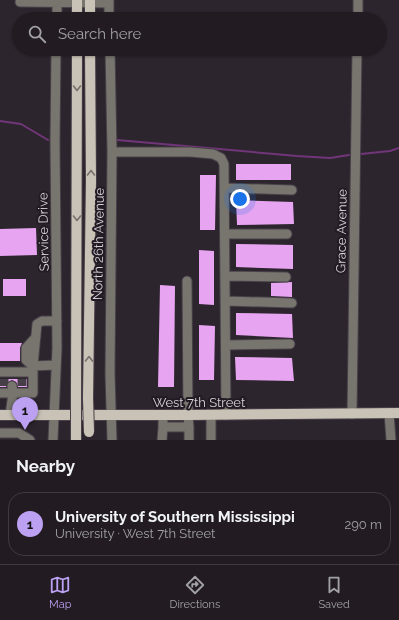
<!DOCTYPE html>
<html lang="en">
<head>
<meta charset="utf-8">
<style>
	body { margin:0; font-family:Raleway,sans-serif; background:#2e292f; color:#f1f3f6 }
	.you { position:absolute; left:240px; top:199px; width:14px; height:14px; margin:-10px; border:3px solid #fff; border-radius:50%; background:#1a73e8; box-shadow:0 0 0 6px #1a73e833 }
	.badge { display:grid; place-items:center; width:26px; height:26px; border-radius:50%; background:#bca0f2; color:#111; font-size:13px; font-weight:700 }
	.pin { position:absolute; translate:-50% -33px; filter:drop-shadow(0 1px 2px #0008) }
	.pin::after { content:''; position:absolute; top:21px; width:14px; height:12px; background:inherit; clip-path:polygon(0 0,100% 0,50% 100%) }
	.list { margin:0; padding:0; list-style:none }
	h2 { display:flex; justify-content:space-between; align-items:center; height:52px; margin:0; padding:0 16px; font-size:17px }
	h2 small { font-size:13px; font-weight:400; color:#a2a1a5 }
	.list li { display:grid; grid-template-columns:26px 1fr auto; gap:12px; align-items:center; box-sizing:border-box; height:64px; margin:0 8px 8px; padding:0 8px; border:1px solid #3f3a40; border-radius:16px }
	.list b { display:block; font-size:15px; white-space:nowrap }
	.list p { margin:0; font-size:13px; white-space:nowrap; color:#a2a1a5 }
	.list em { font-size:13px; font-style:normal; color:#a2a1a5 }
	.icon { flex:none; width:22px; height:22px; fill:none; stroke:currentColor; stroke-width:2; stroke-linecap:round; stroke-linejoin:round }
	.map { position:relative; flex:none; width:399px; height:440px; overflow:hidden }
	.search { position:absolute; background:#221c22; box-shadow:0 1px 3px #0004; left:12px; right:12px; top:12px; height:44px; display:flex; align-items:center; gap:10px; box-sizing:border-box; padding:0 14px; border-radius:22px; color:#a2a1a5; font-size:15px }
	.sheet { height:124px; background:#221c22 }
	nav { display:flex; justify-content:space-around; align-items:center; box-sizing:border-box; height:56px; border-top:1px solid #3f3a40; background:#221c22; font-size:11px; color:#a2a1a5 }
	nav a { display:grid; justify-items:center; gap:2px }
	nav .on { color:#bca0f2 }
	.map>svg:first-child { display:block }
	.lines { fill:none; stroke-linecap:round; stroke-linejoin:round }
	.stream { stroke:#713579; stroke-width:2 }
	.building { fill:#e7a4f0 }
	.minor-tunnel { stroke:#473f48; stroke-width:9; stroke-dasharray:9 4.5; stroke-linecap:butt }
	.minor-casing { stroke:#484149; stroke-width:11 }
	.major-casing { stroke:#484149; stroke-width:12 }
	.minor { stroke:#78756f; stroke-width:9 }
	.major { stroke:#c9c3b7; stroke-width:10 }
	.major-bridge-casing { stroke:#484149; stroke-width:12; stroke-linecap:butt }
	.major-bridge { stroke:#c9c3b7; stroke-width:10 }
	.oneway { stroke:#766f6e }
	.labels { text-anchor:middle; stroke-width:4; stroke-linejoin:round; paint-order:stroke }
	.street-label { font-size:13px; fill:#d8d2d9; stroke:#231b24 }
</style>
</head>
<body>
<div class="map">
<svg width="399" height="440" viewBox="0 0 399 440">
	<rect width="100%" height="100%" fill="#2d252e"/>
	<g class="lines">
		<!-- stream -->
		<path class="stream" d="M 0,121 L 21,124 L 48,140
			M 117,140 L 297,156 L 330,158 L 349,155
			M 361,154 L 390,151 L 399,148"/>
	</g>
	<!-- building -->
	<path class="building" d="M 236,164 L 291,164 L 291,180 L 236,180 Z
		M 200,175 L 216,175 L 215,230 L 200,230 Z
		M 236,200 L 293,202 L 294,224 L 237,225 Z
		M 36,228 L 37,255 L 0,256 L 0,229 Z
		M 236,244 L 293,245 L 293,269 L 236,267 Z
		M 199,250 L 214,251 L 214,305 L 199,304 Z
		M 3,279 L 26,279 L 26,296 L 3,296 Z
		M 292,282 L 292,297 L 271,296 L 271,283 Z
		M 160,285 L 175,286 L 174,387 L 158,387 Z
		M 236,313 L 292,314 L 293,338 L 236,335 Z
		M 199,325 L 215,326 L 214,380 L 199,380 Z
		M 0,343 L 22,343 L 20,348 L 20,361 L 0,361 Z
		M 235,357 L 292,358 L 294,381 L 236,380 Z
		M 0,379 L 27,379 L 27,387 L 18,387 L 16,382 L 12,380 L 8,382 L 6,387 L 0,387 Z"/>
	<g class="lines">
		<!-- minor-tunnel -->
		<path class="minor-tunnel" d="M 4,379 L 4,386
			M 22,379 L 22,386"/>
		<!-- minor casing -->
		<g class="minor-casing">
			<path id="minor" d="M 109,0 L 109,19
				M 20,2 L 109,3
				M 57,19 L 57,0
				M 358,19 L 358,0
				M 110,49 L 112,152 L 110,374 L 112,440
				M 112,152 L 190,152 L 213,154 L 221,158 L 224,164 L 226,415
				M 225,188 L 292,190
				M 225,234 L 287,234
				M 226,276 L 286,277
				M 226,301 L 292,303
				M 226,345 L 290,344
				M 56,365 L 33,366 L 37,324 L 42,321 L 57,321
				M 0,372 L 33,372
				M 0,393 L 13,393 L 12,386
				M 389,413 L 391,440
				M 352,414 L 357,49
				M 10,415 L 13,393 L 33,393 L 33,366 L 26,360 L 26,348 L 36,337
				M 163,415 L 163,427 L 189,427 L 188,415 L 187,281
				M 211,415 L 211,440
				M 189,427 L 189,440
				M 0,433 L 19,433 L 30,440
				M 53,440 L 57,348 L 55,142 L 56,49
				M 162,440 L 163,427"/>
		</g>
		<!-- major casing -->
		<g class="major-casing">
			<path id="major" d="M 77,0 L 77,19
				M 90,0 L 90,19
				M 76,398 L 77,49
				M 88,398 L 91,180 L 90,49
				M 0,415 L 188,415 L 399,413
				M 76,432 L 76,440"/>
		</g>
		<!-- minor -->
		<use href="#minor" class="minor"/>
		<!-- major -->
		<use href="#major" class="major"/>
		<!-- major-bridge casing -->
		<g class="major-bridge-casing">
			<path id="major-bridge" d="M 88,398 L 89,432
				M 76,432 L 76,398"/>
		</g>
		<!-- major-bridge -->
		<use href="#major-bridge" class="major-bridge"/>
	</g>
	<!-- one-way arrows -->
	<defs><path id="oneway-chevron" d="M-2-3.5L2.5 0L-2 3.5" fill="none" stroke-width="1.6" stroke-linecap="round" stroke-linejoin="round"/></defs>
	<g class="oneway">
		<use href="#oneway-chevron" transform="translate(77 88) rotate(90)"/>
		<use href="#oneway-chevron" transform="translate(91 173) rotate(-90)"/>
		<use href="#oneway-chevron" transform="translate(77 218) rotate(90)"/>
		<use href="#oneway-chevron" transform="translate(89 359) rotate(-89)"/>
	</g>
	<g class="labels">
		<!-- street labels -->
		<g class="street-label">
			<text transform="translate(341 231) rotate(-89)" y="5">Grace Avenue</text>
			<text transform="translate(43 232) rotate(-91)" y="5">Service Drive</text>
			<text transform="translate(98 244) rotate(-89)" y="5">North 26th Avenue</text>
			<text x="199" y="407">West 7th Street</text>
		</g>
	</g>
</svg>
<div class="you"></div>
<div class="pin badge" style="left:25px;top:430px">1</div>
<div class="search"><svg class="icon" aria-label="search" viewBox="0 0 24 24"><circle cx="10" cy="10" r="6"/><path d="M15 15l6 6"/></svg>Search here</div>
</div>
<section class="sheet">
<h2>Nearby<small></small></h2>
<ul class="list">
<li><span class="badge">1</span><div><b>University of Southern Mississippi</b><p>University · West 7th Street</p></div><em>290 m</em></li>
</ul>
</section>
<nav>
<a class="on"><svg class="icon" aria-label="map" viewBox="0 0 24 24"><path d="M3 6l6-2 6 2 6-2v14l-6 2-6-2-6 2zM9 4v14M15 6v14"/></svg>Map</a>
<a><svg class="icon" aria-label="directions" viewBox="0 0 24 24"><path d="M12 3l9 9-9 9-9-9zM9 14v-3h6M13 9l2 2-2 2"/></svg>Directions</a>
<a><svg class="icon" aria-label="saved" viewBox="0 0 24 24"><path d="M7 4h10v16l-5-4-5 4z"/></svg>Saved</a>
</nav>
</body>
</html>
